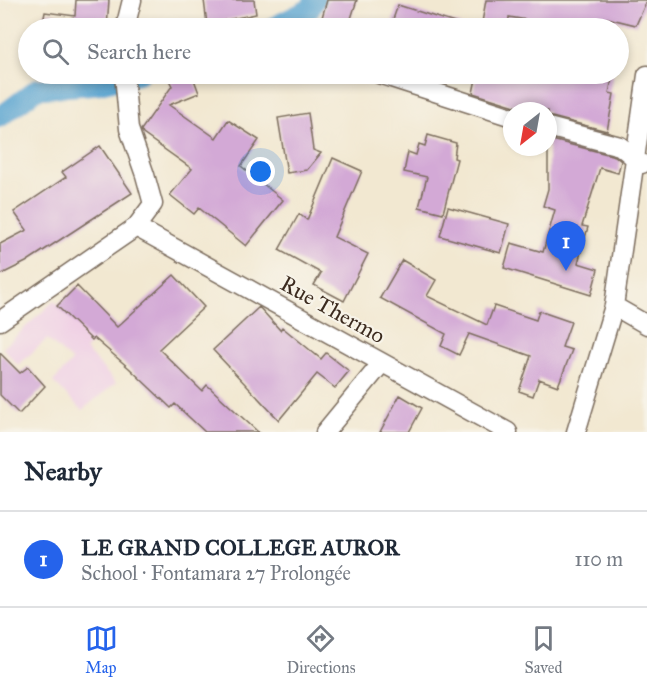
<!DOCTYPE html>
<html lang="en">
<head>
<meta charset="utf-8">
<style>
	body { margin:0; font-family:"IM FELL Great Primer",serif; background:#f6f6f7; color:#1f2937 }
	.compass { position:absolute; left:503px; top:102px; width:54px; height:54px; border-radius:50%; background:#fff; box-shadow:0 3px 9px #0003; rotate:211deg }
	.you { position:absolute; left:261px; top:172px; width:21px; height:21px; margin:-15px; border:4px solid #fff; border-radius:50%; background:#1a73e8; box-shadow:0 0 0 9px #1a73e833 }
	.badge { display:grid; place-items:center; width:39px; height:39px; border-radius:50%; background:#2563eb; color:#fff; font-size:20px; font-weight:700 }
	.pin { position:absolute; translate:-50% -50px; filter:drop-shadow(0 2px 3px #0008) }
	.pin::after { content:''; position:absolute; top:32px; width:21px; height:18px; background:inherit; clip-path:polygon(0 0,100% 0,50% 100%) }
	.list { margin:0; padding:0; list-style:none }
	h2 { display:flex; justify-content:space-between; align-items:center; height:78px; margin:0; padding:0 24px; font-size:26px }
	h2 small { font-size:20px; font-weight:400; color:#747a83 }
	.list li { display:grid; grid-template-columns:39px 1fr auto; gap:18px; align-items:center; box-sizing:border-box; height:96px; padding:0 24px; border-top:2px solid #e0e1e3 }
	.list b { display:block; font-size:22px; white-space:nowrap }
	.list p { margin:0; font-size:20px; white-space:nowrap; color:#747a83 }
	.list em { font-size:20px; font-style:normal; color:#747a83 }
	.icon { flex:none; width:33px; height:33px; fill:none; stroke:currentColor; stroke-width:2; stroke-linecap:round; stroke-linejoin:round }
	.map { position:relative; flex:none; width:647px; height:432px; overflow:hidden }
	.search { position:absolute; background:#fff; box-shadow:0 3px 9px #0003; left:18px; right:18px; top:18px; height:66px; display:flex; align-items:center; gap:15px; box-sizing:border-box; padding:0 21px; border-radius:33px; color:#747a83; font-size:22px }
	.sheet { height:174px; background:#fff }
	nav { display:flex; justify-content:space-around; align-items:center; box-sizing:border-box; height:84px; border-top:2px solid #e0e1e3; background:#fff; font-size:16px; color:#747a83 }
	nav a { display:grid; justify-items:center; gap:3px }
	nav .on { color:#2563eb }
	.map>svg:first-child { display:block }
	.built { fill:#f0d0e5 }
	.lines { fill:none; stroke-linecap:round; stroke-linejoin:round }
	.canal { stroke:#57a3d0; stroke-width:21 }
	.building { fill:#d3a9d6 }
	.street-casing { stroke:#7b6c5d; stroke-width:21 }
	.street { stroke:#fff; stroke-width:18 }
	.labels { text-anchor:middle; stroke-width:4.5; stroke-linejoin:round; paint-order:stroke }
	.street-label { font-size:22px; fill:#3b2a1e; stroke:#f7f3e8 }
</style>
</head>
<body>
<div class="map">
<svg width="647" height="432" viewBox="0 0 647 432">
	<rect width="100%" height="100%" fill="#f7f3e8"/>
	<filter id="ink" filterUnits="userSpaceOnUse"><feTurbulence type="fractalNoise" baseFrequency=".0167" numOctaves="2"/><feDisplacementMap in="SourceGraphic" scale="12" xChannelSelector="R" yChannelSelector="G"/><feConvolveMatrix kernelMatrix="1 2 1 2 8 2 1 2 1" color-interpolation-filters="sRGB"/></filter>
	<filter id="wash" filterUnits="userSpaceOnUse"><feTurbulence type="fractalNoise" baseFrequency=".008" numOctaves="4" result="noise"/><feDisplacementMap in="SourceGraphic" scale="24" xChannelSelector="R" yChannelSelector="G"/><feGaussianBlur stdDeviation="1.35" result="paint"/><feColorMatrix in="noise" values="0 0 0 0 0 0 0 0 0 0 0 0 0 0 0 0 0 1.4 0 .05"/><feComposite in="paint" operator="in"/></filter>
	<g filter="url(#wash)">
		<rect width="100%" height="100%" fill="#f2e8d1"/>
		<!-- built -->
		<path class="built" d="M 54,301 L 96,341 L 85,349 L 116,383 L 82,410 L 53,382 L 72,361 L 47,339 L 18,365 L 3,348 Z"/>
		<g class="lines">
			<!-- canal -->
			<path class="canal" d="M 272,28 L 310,9 L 315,0
				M 0,117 L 37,89 L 97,84 L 139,74"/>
		</g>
		<g id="blocks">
			<!-- building -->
			<path class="building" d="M 76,0 L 109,0 L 107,28 L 42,28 L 45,12 L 75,16 Z
				M 204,0 L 254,0 L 256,14 L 207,24 Z
				M 327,0 L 357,0 L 348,28 L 319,28 Z
				M 486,0 L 647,0 L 636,25 L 607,18 L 605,28 L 573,28 L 509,17 L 508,28 L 481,28 Z
				M 398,5 L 461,25 L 460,28 L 390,28 Z
				M 185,74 L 192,74 L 199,93 L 169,105 L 216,138 L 228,120 L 259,140 L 241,166 L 283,200 L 246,246 L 199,208 L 194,214 L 170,195 L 192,169 L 143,134 L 141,130 L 172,86 L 169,80 Z
				M 477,74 L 613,74 L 609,93 L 614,94 L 607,131 L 548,116 L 548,111 L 521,111 L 515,106 L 473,93 Z
				M 308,113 L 313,150 L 321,153 L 307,170 L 287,173 L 278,118 Z
				M 428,135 L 456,143 L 454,158 L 457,159 L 443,213 L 419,207 L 427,177 L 404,172 L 408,152 L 416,155 L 419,144 L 425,146 Z
				M 548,139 L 615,156 L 621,161 L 618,173 L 600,168 L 582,226 L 588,227 L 578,263 L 598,269 L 591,295 L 504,268 L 511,243 L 543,252 L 555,210 L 543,206 L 548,189 Z
				M 100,146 L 132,193 L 26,262 L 0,275 L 0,244 L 27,230 L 14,212 L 66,177 L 62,172 Z
				M 333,158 L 362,171 L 334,237 L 368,254 L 344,301 L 314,285 L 321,273 L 279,250 L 299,214 L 307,220 Z
				M 448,207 L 509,224 L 501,253 L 440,236 Z
				M 402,260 L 436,280 L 427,296 L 487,325 L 494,306 L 536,320 L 539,311 L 571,322 L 562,347 L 572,350 L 558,386 L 539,379 L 533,396 L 519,391 L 531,356 L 469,334 L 459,355 L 441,346 L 446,334 L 380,298 Z
				M 174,275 L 204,307 L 159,349 L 202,391 L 207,385 L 258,432 L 205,432 L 175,404 L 171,408 L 129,368 L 94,338 L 92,340 L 57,306 L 77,286 L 117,327 Z
				M 259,307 L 280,330 L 282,327 L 321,359 L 326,353 L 349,371 L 335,388 L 317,374 L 279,420 L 213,350 Z
				M 0,353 L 20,373 L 28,367 L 45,386 L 19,414 L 0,395 Z
				M 400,395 L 422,408 L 409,432 L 380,432 Z"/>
		</g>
	</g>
	<g filter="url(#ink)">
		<use href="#blocks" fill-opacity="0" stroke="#7b6c5d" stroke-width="1.5"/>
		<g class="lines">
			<!-- street casing -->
			<g class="street-casing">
				<path id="street" d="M 125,28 L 132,0
					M 379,74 L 512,117
					M 548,127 L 620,146 L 642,164
					M 136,227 L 508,432
					M 614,306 L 647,325
					M 0,321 L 136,227 L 153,204 L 145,175 L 129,129 L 124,74
					M 325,432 L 381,364
					M 576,432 L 614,306 L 647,75"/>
			</g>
			<!-- street -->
			<use href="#street" class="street"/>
		</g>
	</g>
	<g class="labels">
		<!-- street labels -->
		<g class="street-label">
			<text transform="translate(333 309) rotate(29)" y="8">Rue Thermo</text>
		</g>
	</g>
</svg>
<svg class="compass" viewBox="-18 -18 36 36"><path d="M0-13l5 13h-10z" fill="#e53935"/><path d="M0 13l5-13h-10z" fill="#747a83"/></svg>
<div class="you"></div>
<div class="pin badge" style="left:566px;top:271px">1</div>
<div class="search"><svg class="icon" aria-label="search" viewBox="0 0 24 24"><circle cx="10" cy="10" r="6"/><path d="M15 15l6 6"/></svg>Search here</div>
</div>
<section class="sheet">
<h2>Nearby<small></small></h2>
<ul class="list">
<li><span class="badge">1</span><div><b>LE GRAND COLLEGE AUROR</b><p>School · Fontamara 27 Prolongée</p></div><em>110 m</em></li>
</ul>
</section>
<nav>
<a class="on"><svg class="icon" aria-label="map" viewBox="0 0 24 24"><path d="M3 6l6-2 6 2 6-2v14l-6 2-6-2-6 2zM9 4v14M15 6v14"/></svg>Map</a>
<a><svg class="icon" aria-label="directions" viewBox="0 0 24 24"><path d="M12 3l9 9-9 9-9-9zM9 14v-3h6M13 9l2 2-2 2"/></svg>Directions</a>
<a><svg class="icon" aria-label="saved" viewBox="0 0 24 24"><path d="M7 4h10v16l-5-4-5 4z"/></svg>Saved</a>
</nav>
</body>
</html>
